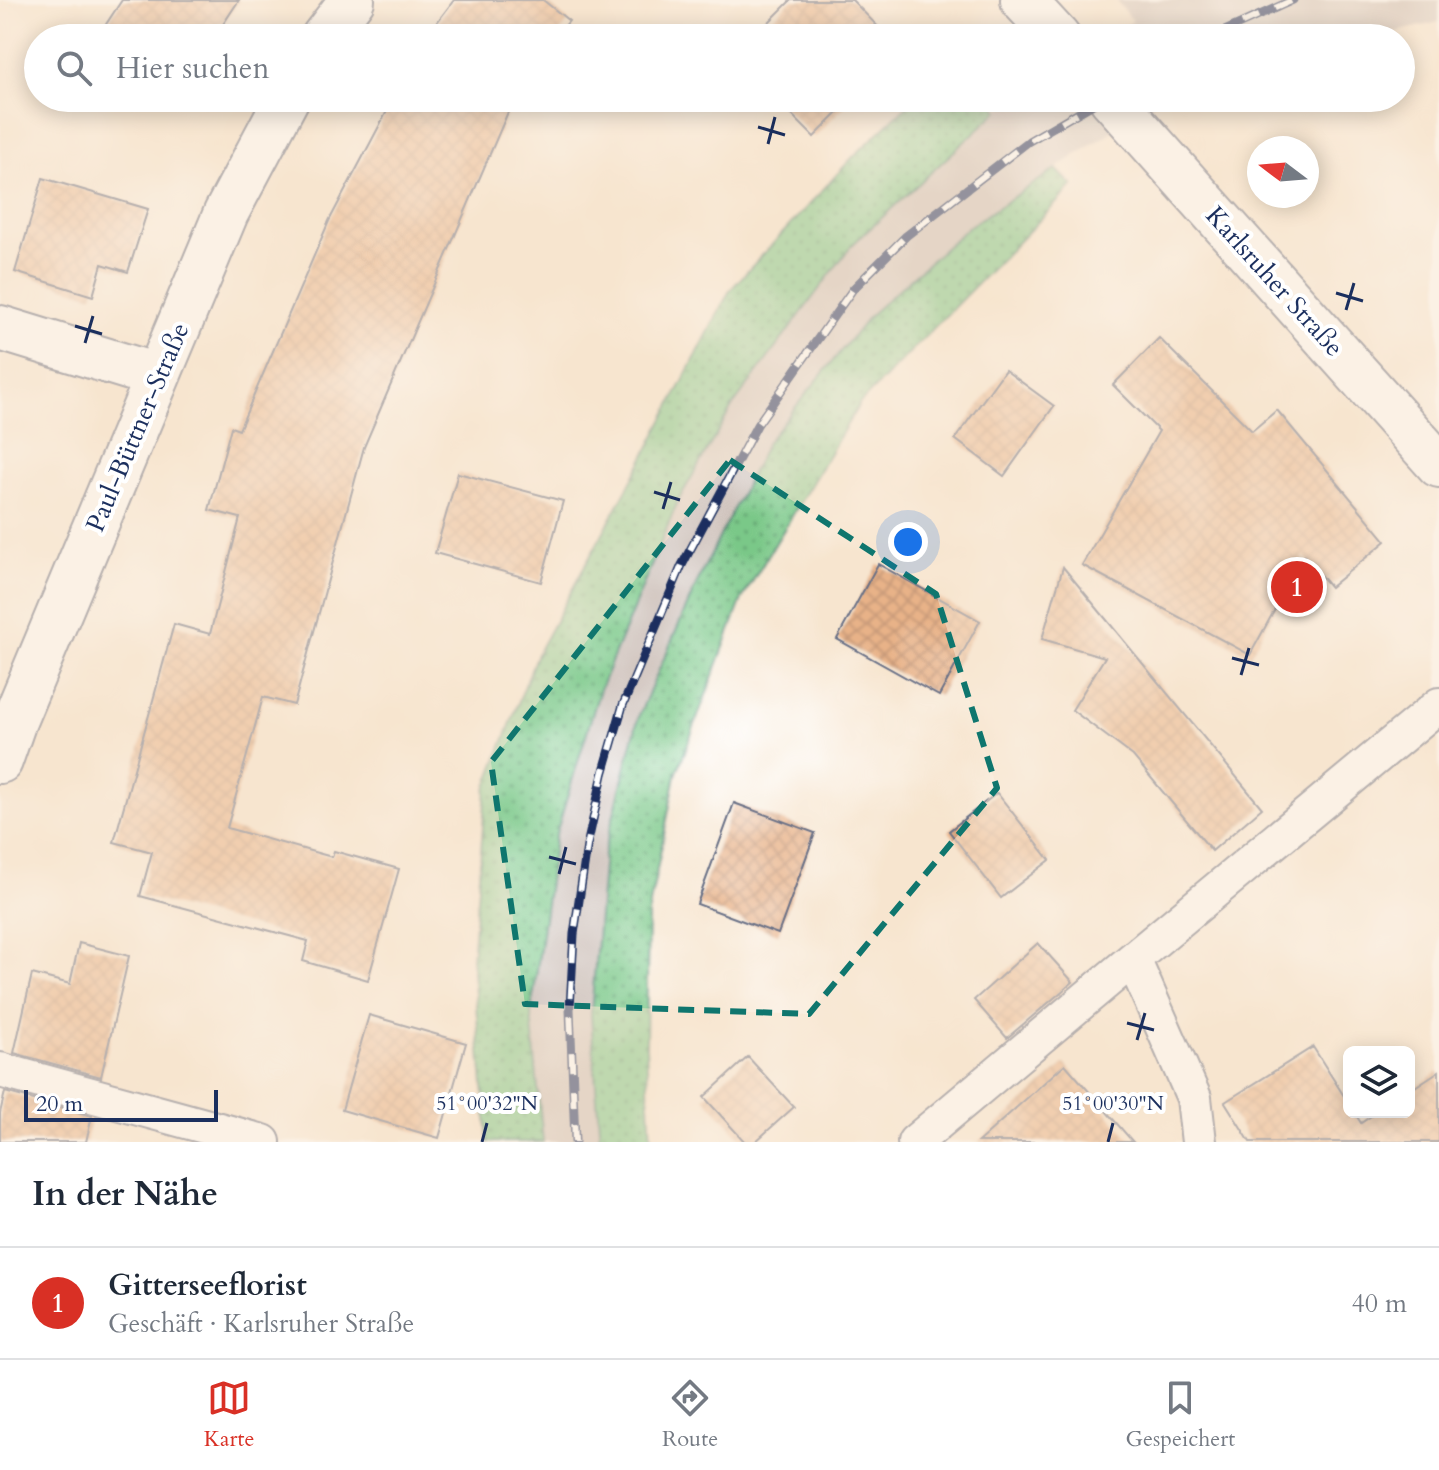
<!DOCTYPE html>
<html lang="de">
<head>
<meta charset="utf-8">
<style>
	body { margin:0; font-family:Cardo,serif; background:#f6f6f7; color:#1f2937 }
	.controls { position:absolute; right:24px; bottom:24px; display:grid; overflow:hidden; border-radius:12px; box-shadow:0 4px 20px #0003 }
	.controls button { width:72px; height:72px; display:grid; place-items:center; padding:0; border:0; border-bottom:2px solid #e0e1e3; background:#fff; color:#1f2937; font:40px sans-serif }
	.compass { position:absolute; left:1247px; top:136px; width:72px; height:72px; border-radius:50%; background:#fff; box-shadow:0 4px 20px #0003; rotate:286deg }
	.scale { position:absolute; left:24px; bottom:20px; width:194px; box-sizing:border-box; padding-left:8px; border:4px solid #1b2f5e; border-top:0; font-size:22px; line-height:28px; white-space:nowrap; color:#1b2f5e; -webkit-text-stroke:6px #fff; paint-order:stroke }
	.you { position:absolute; left:908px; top:542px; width:28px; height:28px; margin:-20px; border:6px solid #fff; border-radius:50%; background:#1a73e8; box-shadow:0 0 0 12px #1a73e833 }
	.badge { display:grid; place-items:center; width:52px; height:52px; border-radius:50%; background:#d93025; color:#fff; font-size:26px; font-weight:700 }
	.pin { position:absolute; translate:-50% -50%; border:4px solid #fff; box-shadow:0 2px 8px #0006 }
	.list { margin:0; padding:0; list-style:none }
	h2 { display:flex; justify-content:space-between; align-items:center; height:104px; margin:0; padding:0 32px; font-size:34px }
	h2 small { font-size:26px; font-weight:400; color:#747a83 }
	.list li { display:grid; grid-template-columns:52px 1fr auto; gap:24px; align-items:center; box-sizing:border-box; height:112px; padding:0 32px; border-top:2px solid #e0e1e3 }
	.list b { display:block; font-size:30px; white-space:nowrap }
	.list p { margin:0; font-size:26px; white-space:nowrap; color:#747a83 }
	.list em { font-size:26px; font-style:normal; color:#747a83 }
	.icon { flex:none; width:44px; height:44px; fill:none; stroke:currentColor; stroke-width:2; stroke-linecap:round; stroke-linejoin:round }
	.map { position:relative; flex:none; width:1439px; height:1142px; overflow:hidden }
	.search { position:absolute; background:#fff; box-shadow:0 4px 20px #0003; left:24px; right:24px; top:24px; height:88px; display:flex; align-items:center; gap:20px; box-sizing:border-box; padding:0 28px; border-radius:44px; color:#747a83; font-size:30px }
	.sheet { height:216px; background:#fff }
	nav { display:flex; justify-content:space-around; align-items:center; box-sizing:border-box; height:112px; border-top:2px solid #e0e1e3; background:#fff; font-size:22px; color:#747a83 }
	nav a { display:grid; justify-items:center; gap:4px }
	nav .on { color:#d93025 }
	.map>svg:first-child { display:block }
	.industrial { fill:#cec1ba }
	.grass { fill:url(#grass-dots); stroke:#4a7c73; stroke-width:2 }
	.building { fill:url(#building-cross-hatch) }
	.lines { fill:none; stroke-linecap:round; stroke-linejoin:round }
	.lane-casing { stroke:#686f86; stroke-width:38 }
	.street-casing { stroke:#686f86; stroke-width:48 }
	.secondary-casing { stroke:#686f86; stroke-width:48 }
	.lane { stroke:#fff; stroke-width:34 }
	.street { stroke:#fff; stroke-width:44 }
	.secondary { stroke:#fff; stroke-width:44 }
	.rail-casing { stroke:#1b2f5e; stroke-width:9 }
	.rail { stroke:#fff; stroke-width:6; stroke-dasharray:18; stroke-linecap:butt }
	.marked { fill:none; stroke:#0f766e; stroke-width:6; stroke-dasharray:16 10; stroke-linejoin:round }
	.ticks { fill:none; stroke:#1b2f5e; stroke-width:3 }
	.labels { text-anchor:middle; stroke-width:8; stroke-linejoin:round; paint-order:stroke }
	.street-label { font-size:26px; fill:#1b2f5e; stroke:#fff }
	.ticks-label { font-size:20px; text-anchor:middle; fill:#1b2f5e; stroke:#fff; stroke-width:8; stroke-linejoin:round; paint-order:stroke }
</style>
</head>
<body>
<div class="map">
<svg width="1439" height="1142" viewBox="0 0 1439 1142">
	<defs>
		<pattern id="grass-dots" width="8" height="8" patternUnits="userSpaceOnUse" patternTransform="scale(2)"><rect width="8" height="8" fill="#7ac888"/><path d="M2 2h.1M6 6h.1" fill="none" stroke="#63a372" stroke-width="1.8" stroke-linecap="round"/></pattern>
		<pattern id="building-cross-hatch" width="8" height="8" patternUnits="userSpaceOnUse" patternTransform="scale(2)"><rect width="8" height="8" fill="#e8b288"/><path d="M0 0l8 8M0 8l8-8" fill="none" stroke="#c69978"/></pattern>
	</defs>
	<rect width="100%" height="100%" fill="#fff"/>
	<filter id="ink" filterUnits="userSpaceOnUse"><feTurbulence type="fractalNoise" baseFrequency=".0125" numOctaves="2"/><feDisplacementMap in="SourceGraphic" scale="16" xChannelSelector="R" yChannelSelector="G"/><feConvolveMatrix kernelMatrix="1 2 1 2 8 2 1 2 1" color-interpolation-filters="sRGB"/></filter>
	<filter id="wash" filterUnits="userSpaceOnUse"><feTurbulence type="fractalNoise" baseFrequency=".006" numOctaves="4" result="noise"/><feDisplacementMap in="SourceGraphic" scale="32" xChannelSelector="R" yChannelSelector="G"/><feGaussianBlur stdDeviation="1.8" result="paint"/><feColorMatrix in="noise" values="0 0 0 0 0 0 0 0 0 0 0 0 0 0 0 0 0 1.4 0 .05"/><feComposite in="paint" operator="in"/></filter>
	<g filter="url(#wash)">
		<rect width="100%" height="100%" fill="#f7e5cf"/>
		<!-- industrial -->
		<path class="industrial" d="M 1116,0 L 1439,0 L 1439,22 L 1371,38 L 1108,38 L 1133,21 Z
			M 1017,98 L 1162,98 L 968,227 L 870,315 L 702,572 L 639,715 L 604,853 L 591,1015 L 600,1142 L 543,1142 L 531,1014 L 555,837 L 600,689 L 678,501 L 732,407 L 851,246 L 999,110 Z"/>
		<!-- grass -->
		<path class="grass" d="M 915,98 L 989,98 L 999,110 L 851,246 L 732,407 L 678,501 L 600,689 L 555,837 L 531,1014 L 543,1142 L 488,1142 L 472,960 L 486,789 L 536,656 L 641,463 L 730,290 L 853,157 Z
			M 1056,169 L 1073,186 L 860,403 L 742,599 L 676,775 L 648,914 L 646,1047 L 651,1142 L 600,1142 L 591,1015 L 604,853 L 639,715 L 702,572 L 767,442 L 870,315 L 968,227 Z"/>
		<g id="blocks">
			<!-- building -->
			<path class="building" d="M 122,0 L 239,0 L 214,38 L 97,38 Z
				M 454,0 L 543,0 L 569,21 L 555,38 L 425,38 Z
				M 791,0 L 852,0 L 889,38 L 753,38 Z
				M 394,98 L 514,98 L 364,447 L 294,705 L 263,697 L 227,828 L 332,857 L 334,851 L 399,869 L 368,980 L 303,961 L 308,941 L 140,896 L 152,852 L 114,842 L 174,624 L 210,634 L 240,518 L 209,510 L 231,427 L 239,430 L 329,221 Z
				M 775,98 L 853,98 L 814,137 Z
				M 43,178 L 148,209 L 128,272 L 102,264 L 93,296 L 15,272 Z
				M 1159,338 L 1252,431 L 1277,410 L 1386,541 L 1330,587 L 1304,556 L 1250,655 L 1082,565 L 1159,431 L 1113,385 Z
				M 1005,370 L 1054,406 L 1004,476 L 955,439 Z
				M 458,473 L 563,501 L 541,582 L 435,553 Z
				M 878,564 L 980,621 L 939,696 L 837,639 Z
				M 1063,567 L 1262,808 L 1212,851 L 1133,756 L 1072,710 L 1105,657 L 1042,639 Z
				M 997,793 L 1050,860 L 1001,898 L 949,831 Z
				M 734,803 L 815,833 L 778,934 L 697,904 Z
				M 79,943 L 129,956 L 101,1077 L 14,1053 L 32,974 L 70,984 Z
				M 1038,943 L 1073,982 L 1007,1038 L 974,1000 Z
				M 369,1015 L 466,1043 L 439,1138 L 342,1110 Z
				M 1313,1047 L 1349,1104 L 1349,1112 L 1354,1112 L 1361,1123 L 1377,1112 L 1409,1112 L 1409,1091 L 1439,1071 L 1439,1142 L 1250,1142 L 1225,1102 Z
				M 748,1057 L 794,1107 L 755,1142 L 745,1142 L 704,1097 Z
				M 1065,1064 L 1133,1142 L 978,1142 Z
				M 5,1092 L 92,1116 L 86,1142 L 0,1142 L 0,1113 Z"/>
		</g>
	</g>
	<g filter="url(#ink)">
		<use href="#blocks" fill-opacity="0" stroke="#686f86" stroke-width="2"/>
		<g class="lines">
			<!-- lane casing -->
			<g class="lane-casing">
				<path id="lane" d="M 0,1070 L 263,1142
					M 915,1142 L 1133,959
					M 1199,1142 L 1194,1098 L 1133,959 L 1439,705"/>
			</g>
			<!-- street casing -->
			<g class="street-casing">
				<path id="street" d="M 323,38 L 352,0
					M 0,328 L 157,376
					M 0,761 L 14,721 L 226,213 L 287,98"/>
			</g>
			<!-- secondary casing -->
			<g class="secondary-casing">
				<path id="secondary" d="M 1023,0 L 1058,38
					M 1111,98 L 1439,465"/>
			</g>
			<!-- lane -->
			<use href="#lane" class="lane"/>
			<!-- street -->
			<use href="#street" class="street"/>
			<!-- secondary -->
			<use href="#secondary" class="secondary"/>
			<!-- rail casing -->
			<g class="rail-casing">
				<path id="rail" d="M 1209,38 L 1293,0
					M 575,1142 L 570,1009 L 574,934 L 587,846 L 603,774 L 623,705 L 682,565 L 757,425 L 853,289 L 906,236 L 1029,141 L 1103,98"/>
			</g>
			<!-- rail -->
			<use href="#rail" class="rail"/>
		</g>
	</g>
	<!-- marked area -->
	<path d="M0 0H1439V1142H0ZM 730,460 L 936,594 L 997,788 L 809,1014 L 525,1004 L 491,762 Z" fill="#f7e5cf" fill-opacity=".55" fill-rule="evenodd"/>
	<path class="marked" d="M 730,460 L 936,594 L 997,788 L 809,1014 L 525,1004 L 491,762 Z"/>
	<!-- ticks -->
	<path class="ticks" d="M 758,127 L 785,135M 768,144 L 775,117M 1336,293 L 1363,301M 1346,310 L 1354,283M 75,326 L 102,334M 85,343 L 93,316M 654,492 L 680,500M 663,509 L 671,482M 1232,658 L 1259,665M 1241,675 L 1249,648M 549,857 L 576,864M 559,874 L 566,847M 1127,1023 L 1154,1030M 1137,1040 L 1145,1013M 482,1142 L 487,1123M 1108,1142 L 1113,1123"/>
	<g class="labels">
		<!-- street labels -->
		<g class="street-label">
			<text transform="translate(1275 281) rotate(48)" y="9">Karlsruher Straße</text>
			<text transform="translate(137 427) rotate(-67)" y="9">Paul-Büttner-Straße</text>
		</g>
	</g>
	<g class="ticks-label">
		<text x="487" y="1110">51°00'32"N</text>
		<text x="1113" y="1110">51°00'30"N</text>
	</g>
</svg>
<div class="controls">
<button><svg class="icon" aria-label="layers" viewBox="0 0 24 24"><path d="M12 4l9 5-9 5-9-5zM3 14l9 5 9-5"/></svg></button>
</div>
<svg class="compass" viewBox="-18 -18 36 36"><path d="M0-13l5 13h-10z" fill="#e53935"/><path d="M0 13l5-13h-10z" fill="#747a83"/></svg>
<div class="scale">20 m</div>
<div class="you"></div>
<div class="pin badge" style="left:1297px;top:587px">1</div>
<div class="search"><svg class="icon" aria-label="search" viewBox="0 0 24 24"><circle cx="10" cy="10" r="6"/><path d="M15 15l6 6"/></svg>Hier suchen</div>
</div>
<section class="sheet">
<h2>In der Nähe<small></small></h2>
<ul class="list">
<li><span class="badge">1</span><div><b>Gitterseeflorist</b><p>Geschäft · Karlsruher Straße</p></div><em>40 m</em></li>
</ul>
</section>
<nav>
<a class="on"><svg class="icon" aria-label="map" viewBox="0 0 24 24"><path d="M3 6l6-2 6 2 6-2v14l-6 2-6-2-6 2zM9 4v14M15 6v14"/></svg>Karte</a>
<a><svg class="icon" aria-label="directions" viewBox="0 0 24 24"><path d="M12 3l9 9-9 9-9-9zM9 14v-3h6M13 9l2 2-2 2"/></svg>Route</a>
<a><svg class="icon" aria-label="saved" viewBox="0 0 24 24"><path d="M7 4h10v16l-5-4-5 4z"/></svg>Gespeichert</a>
</nav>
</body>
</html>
